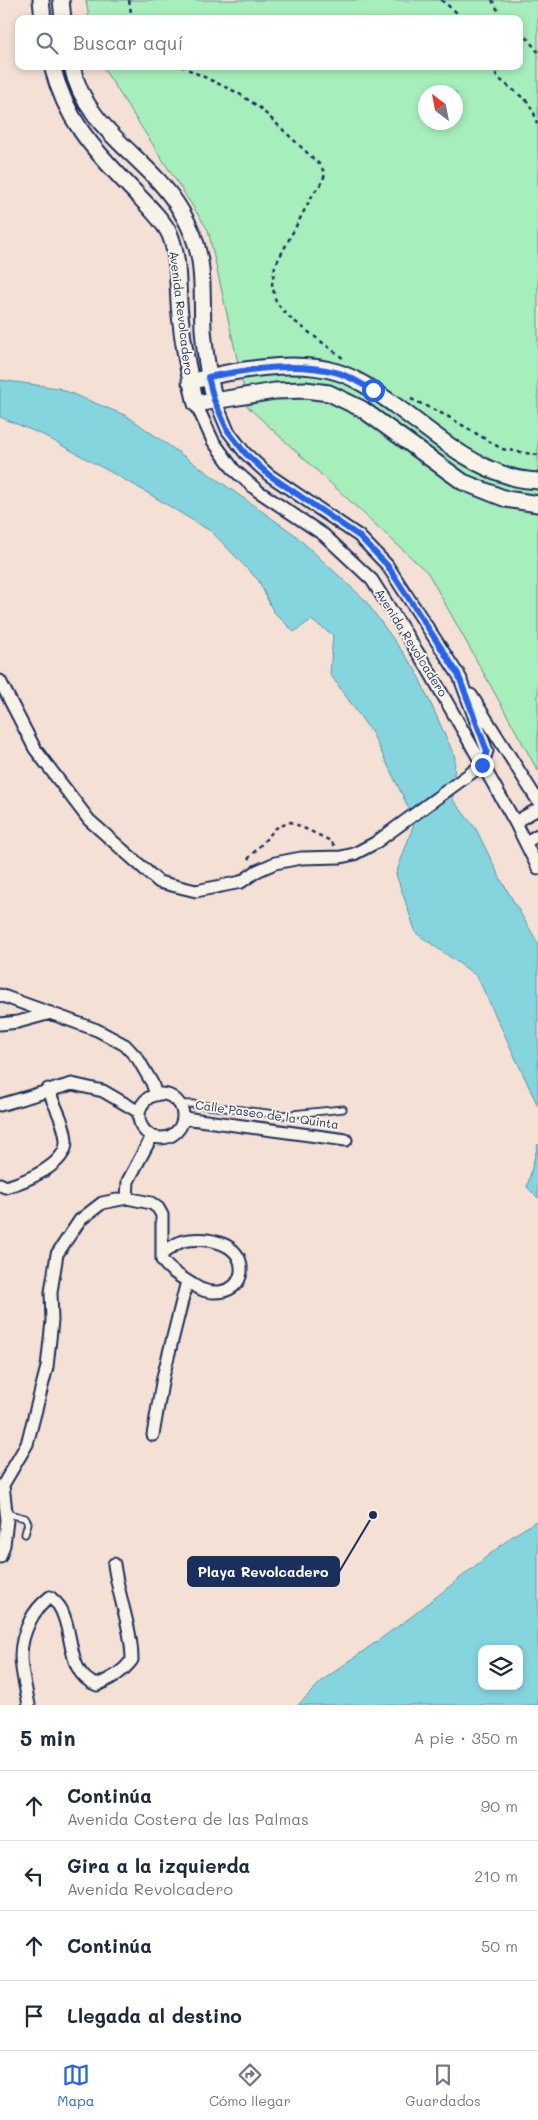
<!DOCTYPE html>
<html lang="es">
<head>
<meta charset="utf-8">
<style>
	body { margin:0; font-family:Mali,sans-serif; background:#f2f2f3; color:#1f2937 }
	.controls { position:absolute; right:15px; bottom:15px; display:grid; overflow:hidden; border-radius:10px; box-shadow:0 2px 8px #0003 }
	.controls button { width:45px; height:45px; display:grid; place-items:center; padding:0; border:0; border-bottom:1px solid #e0e1e3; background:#fff; color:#1f2937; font:25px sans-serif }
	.compass { position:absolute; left:418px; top:85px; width:45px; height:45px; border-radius:50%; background:#fff; box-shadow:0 2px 8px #0003; rotate:328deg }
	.stop { position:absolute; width:15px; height:15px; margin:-11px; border:4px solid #2563eb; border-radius:50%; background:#fff }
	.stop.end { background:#2563eb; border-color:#fff; box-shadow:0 1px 5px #0008 }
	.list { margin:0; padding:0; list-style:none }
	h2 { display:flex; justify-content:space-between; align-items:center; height:65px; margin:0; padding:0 20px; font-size:21px }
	h2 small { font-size:16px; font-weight:400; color:#747a83 }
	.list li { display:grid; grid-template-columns:32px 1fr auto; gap:15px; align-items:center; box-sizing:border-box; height:70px; padding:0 20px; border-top:1px solid #e0e1e3 }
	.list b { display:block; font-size:19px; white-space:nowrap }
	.list p { margin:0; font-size:16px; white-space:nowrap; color:#747a83 }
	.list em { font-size:16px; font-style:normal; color:#747a83 }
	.icon { flex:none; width:28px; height:28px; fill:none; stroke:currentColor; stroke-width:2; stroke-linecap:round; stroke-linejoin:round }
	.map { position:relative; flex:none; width:538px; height:1705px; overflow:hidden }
	.search { position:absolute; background:#fff; box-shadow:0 2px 8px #0003; left:15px; right:15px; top:15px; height:55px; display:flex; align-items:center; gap:12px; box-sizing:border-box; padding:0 18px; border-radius:10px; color:#747a83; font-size:19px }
	.sheet { height:345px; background:#fff }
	nav { display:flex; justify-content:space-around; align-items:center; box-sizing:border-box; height:70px; border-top:1px solid #e0e1e3; background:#fff; font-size:14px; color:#747a83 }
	nav a { display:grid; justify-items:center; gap:2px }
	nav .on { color:#2563eb }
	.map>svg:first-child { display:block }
	.green { fill:#a6eebb; stroke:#608e8c; fill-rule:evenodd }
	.water { fill:#85d5df; stroke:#5b93ab; fill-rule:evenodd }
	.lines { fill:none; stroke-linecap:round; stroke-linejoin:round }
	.lane-casing { stroke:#1b2f5e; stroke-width:9 }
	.street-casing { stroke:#1b2f5e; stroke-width:15 }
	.secondary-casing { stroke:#1b2f5e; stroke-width:19 }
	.path { stroke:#1b2f5e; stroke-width:2.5; stroke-dasharray:4 4; stroke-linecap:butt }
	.lane { stroke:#f7f3e8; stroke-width:5.5 }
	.street { stroke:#f7f3e8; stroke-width:11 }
	.secondary { stroke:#f7f3e8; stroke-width:15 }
	.route { stroke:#2563eb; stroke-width:6 }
	.labels { text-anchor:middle; stroke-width:4; stroke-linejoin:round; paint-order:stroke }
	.street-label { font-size:12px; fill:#1b2f5e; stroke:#f7f3e8 }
	.leader { fill:none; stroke:#1b2f5e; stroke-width:2 }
	.callout-dot { fill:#1b2f5e; stroke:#f7f3e8; stroke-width:2 }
	.callout { fill:#1b2f5e; stroke:#1b2f5e; stroke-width:2 }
	.callout-label { font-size:14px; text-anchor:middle; font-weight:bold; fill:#fff }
</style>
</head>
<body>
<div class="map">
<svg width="538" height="1705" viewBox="0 0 538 1705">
	<rect width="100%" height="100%" fill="#f4e0d4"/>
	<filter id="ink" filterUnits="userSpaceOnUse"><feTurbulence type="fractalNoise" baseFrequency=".02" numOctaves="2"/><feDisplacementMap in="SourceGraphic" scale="10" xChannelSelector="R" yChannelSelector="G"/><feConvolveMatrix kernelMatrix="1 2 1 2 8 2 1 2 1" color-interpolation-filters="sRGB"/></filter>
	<g filter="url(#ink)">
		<!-- green -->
		<path class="green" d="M 86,0 L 538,0 L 538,771 L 428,573 L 248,407 L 208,230 L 102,66 L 519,66 L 519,19 L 89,19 ZM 426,92 L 456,92 L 456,122 L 426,122 Z"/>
		<!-- water -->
		<path class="water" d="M 0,380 L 58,388 L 127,416 L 294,534 L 365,600 L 415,669 L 455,757 L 453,800 L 476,829 L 501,880 L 538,943 L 538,1106 L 477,976 L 416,933 L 396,874 L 415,821 L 372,733 L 330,674 L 333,635 L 311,620 L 294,632 L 273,611 L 259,581 L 212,532 L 136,486 L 43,435 L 0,417 Z
			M 538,1144 L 538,1198 L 527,1187 Z
			M 538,1520 L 538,1705 L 298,1705 L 323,1680 L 411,1617 L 514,1535 ZM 482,1649 L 519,1649 L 519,1686 L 482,1686 Z"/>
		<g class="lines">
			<!-- lane casing -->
			<g class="lane-casing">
				<path id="lane" d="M 180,1104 L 193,1104 L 283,1115 L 343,1109
					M 5,1513 L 25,1518 L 28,1523 L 25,1534"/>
			</g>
			<!-- street casing -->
			<g class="street-casing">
				<path id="street" d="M 215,400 L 228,431 L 245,453 L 269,475 L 359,536 L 387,565 L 461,679
					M 196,404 L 213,441 L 234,470 L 258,491 L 324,535 L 372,580 L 428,669 L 515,822 L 538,868
					M 0,681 L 35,749 L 89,820 L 159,882 L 196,891 L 241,882 L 257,871 L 275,863 L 301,858 L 341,857 L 354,854 L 375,843 L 482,765 L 487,751 L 458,673
					M 471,695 L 538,801
					M 515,822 L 538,809
					M 526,842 L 538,835
					M 0,995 L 97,1030 L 125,1045 L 138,1059 L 152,1083 L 156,1095
					M 0,1024 L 18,1022 L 51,1013
					M139 1116a22 22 0 1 1 44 0a22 22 0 1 1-44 0Z
					M 0,1105 L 72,1084 L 103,1091 L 139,1112
					M 184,1118 L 346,1140
					M 0,1184 L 5,1187 C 24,1182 67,1165 66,1141 C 65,1123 54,1105 48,1089
					M 127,1198 L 128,1181 L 152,1136
					M 153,1435 L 163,1377 L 187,1281
					M 0,1557 L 4,1545 L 7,1520 L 3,1485 L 27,1444 L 47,1367 L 52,1321 L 51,1292 L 57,1254 L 80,1220 L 102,1203 L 127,1198 L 151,1203 L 158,1208 L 162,1215 L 162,1260 C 169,1271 184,1279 195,1286 C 209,1296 238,1295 241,1272 C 244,1242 204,1236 183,1241 C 176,1243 169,1249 163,1253
					M 29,1705 C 23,1672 14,1653 30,1621 C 35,1610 41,1604 50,1597 C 53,1600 57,1603 59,1606 C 75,1630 65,1674 97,1685 C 112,1678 122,1673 132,1660 C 132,1629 118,1596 114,1564"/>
			</g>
			<!-- secondary casing -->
			<g class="secondary-casing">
				<path id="secondary" d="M 41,0 L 43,19
					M 61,0 L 63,19
					M 52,66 C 66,119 91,147 129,186 C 140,198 164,220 170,235 C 180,260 177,289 180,315 C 183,345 189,375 196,404 L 275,391 L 305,390 L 329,393 L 362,409 L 463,482 L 506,499 L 538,504
					M 72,66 C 85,131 150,157 181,211 C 207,254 201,282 203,329 C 205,353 208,377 215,400
					M 190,382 C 231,370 295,359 337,372 C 357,378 376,392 393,404 C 430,430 467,465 512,477 C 520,480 529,480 538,481"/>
			</g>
			<!-- path -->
			<path class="path" d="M 129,0 L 132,19
				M 441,0 L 465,19
				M 492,0 L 503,19
				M 519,33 L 527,38 L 538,52
				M 181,66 L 238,93 L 259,107 L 319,164 L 325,173 L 323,181 L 313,194 L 275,266 L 272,284 L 276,302 L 289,317 L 344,359
				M 492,66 L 498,78 L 527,101 L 534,113 L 538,128
				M 411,399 L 447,416 L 502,449 L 538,455
				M 248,859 L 276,828 L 291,822 L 331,841 L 335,847"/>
			<!-- lane -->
			<use href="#lane" class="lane"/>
			<!-- street -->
			<use href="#street" class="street"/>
			<!-- secondary -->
			<use href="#secondary" class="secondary"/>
		</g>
	</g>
	<g class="lines" filter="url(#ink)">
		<!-- route -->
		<path class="route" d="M 373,390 C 361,384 348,375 335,372 C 294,362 250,369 208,377 L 214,400 L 228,431 L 245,453 L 269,475 L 359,536 L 387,565 L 458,674 L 487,751 L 482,765"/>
	</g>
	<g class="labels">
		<!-- street labels -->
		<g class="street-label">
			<text transform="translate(181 313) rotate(83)" y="4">Avenida Revolcadero</text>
			<text transform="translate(411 643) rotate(58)" y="4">Avenida Revolcadero</text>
			<text transform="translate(267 1115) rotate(8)" y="4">Calle Paseo de la Quinta</text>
		</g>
	</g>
	<!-- callouts -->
	<path class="leader" d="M373 1515L339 1572"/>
	<circle class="callout-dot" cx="373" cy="1515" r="5"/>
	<rect class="callout" x="188" y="1557" width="151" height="29" rx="5"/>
	<g class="callout-label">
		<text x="263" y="1577">Playa Revolcadero</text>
	</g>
</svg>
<div class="controls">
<button><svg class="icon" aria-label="layers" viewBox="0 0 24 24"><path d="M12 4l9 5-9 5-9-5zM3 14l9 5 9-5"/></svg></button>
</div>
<svg class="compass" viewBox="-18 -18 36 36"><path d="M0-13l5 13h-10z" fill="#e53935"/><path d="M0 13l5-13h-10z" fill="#747a83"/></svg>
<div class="stop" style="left:373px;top:390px"></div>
<div class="stop end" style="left:482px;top:765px"></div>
<div class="search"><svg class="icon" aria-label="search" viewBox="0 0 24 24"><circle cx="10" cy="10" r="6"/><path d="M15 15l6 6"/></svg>Buscar aquí</div>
</div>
<section class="sheet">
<h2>5 min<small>A pie · 350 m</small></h2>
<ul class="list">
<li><svg class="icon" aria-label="ahead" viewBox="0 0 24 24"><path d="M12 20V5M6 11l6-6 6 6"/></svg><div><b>Continúa</b><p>Avenida Costera de las Palmas</p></div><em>90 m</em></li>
<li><svg class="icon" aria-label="left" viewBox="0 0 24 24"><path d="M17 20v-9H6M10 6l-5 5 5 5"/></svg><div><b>Gira a la izquierda</b><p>Avenida Revolcadero</p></div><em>210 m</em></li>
<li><svg class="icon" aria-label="ahead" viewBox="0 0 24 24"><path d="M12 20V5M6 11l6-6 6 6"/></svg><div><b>Continúa</b></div><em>50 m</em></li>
<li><svg class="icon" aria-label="arrive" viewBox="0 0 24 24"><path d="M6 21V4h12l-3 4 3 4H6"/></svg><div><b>Llegada al destino</b></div></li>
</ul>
</section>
<nav>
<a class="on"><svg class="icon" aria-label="map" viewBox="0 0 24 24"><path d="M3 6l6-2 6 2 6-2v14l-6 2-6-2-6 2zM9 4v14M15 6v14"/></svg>Mapa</a>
<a><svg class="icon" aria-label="directions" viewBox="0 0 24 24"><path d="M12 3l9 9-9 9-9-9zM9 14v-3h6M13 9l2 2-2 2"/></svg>Cómo llegar</a>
<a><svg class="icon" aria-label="saved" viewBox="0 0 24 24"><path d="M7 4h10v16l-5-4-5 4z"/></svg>Guardados</a>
</nav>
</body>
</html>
